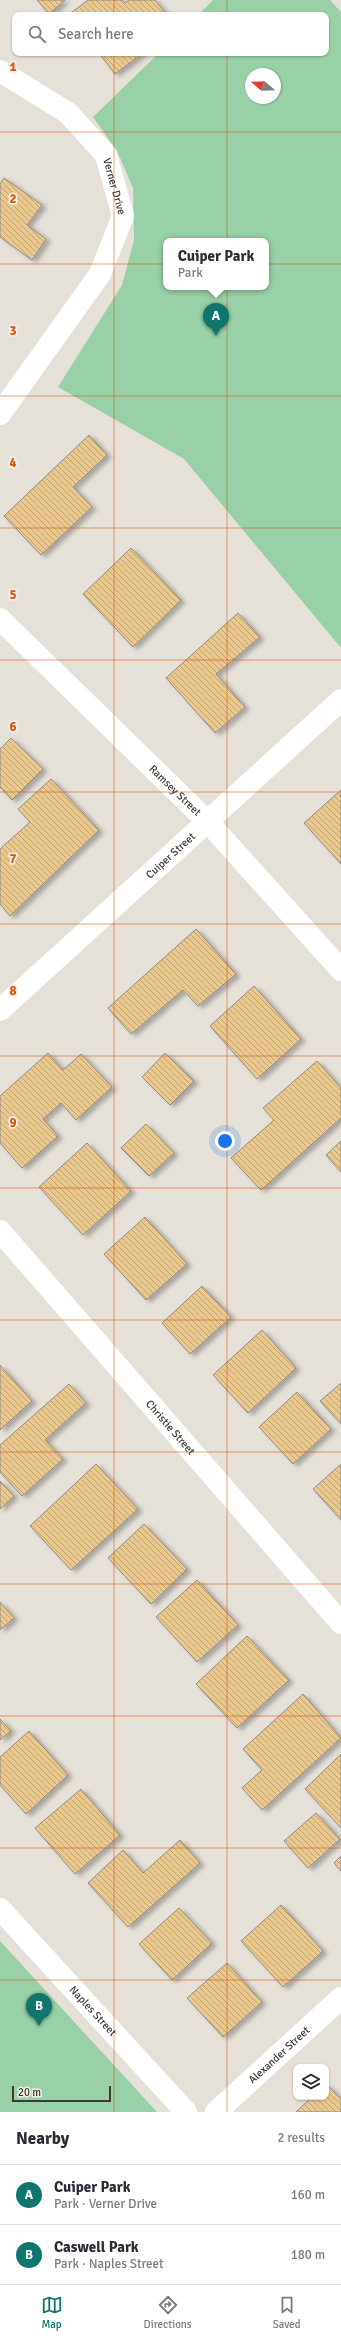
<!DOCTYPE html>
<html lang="en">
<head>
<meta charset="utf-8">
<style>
	body { margin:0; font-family:Signika,sans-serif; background:#f2f2f3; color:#2b2b33 }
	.controls { position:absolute; right:12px; bottom:12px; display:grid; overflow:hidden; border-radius:8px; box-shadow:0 1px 3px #0004 }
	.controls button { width:36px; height:36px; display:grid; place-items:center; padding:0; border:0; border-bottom:1px solid #e1e1e2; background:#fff; color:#2b2b33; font:20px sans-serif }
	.compass { position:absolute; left:245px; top:68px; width:36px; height:36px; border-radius:50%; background:#fff; box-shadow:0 1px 3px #0004; rotate:289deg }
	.scale { position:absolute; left:12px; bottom:10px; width:99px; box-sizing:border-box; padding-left:4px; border:2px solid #3d3b38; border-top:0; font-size:11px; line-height:14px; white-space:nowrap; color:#3d3b38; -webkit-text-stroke:3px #f3eee5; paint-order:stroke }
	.you { position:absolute; left:225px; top:1141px; width:14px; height:14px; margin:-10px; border:3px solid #fff; border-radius:50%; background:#1a73e8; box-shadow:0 0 0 6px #1a73e833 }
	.badge { display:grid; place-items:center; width:26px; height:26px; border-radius:50%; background:#0f766e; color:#fff; font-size:13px; font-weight:700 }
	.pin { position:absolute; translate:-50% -33px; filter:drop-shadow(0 1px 2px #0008) }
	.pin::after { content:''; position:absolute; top:21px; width:14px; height:12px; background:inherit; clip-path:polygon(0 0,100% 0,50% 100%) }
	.popup { position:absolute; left:163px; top:238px; width:106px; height:52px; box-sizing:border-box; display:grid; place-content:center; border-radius:8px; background:#fff; filter:drop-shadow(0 1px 3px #0005); font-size:13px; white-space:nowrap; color:#7c7c81 }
	.popup b { font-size:15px; color:#2b2b33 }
	.popup::after { content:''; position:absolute; left:50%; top:100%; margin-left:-8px; border:8px solid transparent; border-top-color:#fff }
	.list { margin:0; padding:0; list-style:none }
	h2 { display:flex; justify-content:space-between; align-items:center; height:52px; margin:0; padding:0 16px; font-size:17px }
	h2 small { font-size:13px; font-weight:400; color:#7c7c81 }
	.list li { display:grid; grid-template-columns:26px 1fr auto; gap:12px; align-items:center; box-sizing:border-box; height:60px; padding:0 16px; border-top:1px solid #e1e1e2 }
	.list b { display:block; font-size:15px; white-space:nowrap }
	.list p { margin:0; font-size:13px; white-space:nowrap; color:#7c7c81 }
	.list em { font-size:13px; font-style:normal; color:#7c7c81 }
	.icon { flex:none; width:22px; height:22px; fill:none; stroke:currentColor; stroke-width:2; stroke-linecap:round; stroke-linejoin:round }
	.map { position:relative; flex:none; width:341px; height:2112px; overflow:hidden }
	.search { position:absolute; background:#fff; box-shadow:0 1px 3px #0004; left:12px; right:12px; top:12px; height:44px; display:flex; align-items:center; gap:10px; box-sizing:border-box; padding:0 14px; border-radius:8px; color:#7c7c81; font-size:15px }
	.sheet { height:172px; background:#fff }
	nav { display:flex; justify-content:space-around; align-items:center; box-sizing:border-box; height:56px; border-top:1px solid #e1e1e2; background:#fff; font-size:11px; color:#7c7c81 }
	nav a { display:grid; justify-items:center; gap:2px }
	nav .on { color:#0f766e }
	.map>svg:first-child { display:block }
	.park { fill:#98d1a7; fill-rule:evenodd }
	.building { fill:url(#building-back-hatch); stroke:#918d85; filter:url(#shadow) }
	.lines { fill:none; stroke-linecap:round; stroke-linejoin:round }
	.minor { stroke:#fff; stroke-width:22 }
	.grid { fill:none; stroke:#d75610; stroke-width:1; stroke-opacity:0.55 }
	.labels { text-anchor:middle; stroke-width:3.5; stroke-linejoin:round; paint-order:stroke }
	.street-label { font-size:11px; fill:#3d3b38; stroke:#f3eee5 }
	.grid-label { font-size:13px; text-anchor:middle; font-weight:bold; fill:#d75610; stroke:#f3eee5; stroke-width:3.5; stroke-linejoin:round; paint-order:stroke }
</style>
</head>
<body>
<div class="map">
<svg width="341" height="2112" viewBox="0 0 341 2112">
	<defs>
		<pattern id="building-back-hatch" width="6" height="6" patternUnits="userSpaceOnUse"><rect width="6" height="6" fill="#eac88e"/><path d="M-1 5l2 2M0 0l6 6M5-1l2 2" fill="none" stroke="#bfa475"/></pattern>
		<filter id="shadow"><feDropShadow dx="4.5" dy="2.5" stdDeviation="2" flood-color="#0004"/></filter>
	</defs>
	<rect width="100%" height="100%" fill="#e6e1d8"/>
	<!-- park -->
	<path class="park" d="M 213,0 L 330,0 L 341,12 L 341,648 L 184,459 L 58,387 L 122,285 L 134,240 L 133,188 L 117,151 L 93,117 L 159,53 L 326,53 L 326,15 L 198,15 ZM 251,74 L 275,74 L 275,98 L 251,98 ZM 166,241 L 266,241 L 266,287 L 166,287 Z
		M 0,1941 L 157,2112 L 0,2112 Z"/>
	<!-- building -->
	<path class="building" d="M 37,0 L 65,0 L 49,14 Z
		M 88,0 L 122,0 L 125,3 L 129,0 L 155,0 L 167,15 L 68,15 Z
		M 99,53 L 143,53 L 115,74 Z
		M 4,178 L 42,205 L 27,225 L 46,239 L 32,260 L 0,237 L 0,184 Z
		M 89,435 L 107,455 L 73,487 L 92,507 L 41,555 L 4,516 Z
		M 131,548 L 181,600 L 133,647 L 83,594 Z
		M 238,613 L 260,637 L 216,674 L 245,707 L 215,733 L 166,678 Z
		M 11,738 L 43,769 L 12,800 L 0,787 L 0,749 Z
		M 51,779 L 99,830 L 10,916 L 0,904 L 0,849 L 30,822 L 18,809 Z
		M 341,790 L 341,864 L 304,823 Z
		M 196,929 L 236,974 L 198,1006 L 183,990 L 131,1034 L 108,1008 Z
		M 254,986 L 301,1039 L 257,1079 L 210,1026 Z
		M 48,1053 L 63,1070 L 81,1054 L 112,1087 L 76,1120 L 61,1103 L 43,1119 L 58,1136 L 22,1168 L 0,1143 L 0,1096 Z
		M 165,1053 L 194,1081 L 170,1105 L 142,1077 Z
		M 317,1061 L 341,1088 L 341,1118 L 261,1190 L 231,1158 L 274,1120 L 263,1108 Z
		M 146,1124 L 174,1153 L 149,1176 L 121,1148 Z
		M 341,1141 L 341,1172 L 326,1155 Z
		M 87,1143 L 131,1191 L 83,1235 L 39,1187 Z
		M 145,1217 L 187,1264 L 146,1300 L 104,1254 Z
		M 202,1286 L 231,1317 L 190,1354 L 162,1323 Z
		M 262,1330 L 296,1368 L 248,1413 L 213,1375 Z
		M 0,1365 L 32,1401 L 0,1430 Z
		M 341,1383 L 341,1424 L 320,1401 Z
		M 69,1384 L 86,1403 L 45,1440 L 63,1459 L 22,1496 L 0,1472 L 0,1445 Z
		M 297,1392 L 331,1429 L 293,1464 L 259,1427 Z
		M 96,1464 L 138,1509 L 71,1570 L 30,1526 Z
		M 341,1464 L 341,1520 L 313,1489 Z
		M 0,1481 L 14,1496 L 0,1509 Z
		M 144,1524 L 187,1569 L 151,1604 L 108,1558 Z
		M 197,1580 L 238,1625 L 197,1662 L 156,1617 Z
		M 0,1602 L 14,1618 L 0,1630 Z
		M 247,1636 L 289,1680 L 237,1728 L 196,1684 Z
		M 303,1694 L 341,1738 L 262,1810 L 242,1788 L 262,1770 L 243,1749 Z
		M 0,1719 L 11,1731 L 0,1740 Z
		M 29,1731 L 68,1775 L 26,1814 L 0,1785 L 0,1757 Z
		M 341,1754 L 341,1828 L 305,1789 Z
		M 81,1789 L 120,1835 L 75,1874 L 35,1828 Z
		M 316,1813 L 340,1839 L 308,1868 L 284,1841 Z
		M 180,1840 L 200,1863 L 128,1927 L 88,1883 L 123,1850 L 143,1873 Z
		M 341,1856 L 341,1871 L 334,1863 Z
		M 281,1905 L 323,1951 L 283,1987 L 241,1941 Z
		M 179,1908 L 212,1943 L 172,1980 L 139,1944 Z
		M 227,1963 L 262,2002 L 223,2037 L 187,1998 Z
		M 326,2084 L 341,2099 L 341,2112 L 296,2112 L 312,2097 L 326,2097 Z"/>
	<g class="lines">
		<!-- minor -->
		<g class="minor">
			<path id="s1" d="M 0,71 L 68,113 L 106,155 L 123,216 L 100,274 L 0,414"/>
			<path id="s2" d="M 0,619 L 207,821 L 341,970"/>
			<path id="s3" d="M 0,1010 L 341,700"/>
			<path id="s4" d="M 0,1231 L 341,1623"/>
			<path id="s5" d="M 0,1909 L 186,2112"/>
			<path id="s6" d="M 216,2112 L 341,1998"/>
		</g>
	</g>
	<!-- grid -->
	<path class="grid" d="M 114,0 L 114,15M 227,0 L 227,15M 114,53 L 114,2112M 227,53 L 227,2112M 0,132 L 341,132M 0,264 L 341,264M 0,396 L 341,396M 0,528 L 341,528M 0,660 L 341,660M 0,792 L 341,792M 0,924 L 341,924M 0,1056 L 341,1056M 0,1188 L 341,1188M 0,1320 L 341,1320M 0,1452 L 341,1452M 0,1584 L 341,1584M 0,1716 L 341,1716M 0,1848 L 341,1848M 0,1980 L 341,1980"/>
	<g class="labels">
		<!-- street labels -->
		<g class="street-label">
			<text dy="4" stroke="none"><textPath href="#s1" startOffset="169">Verner Drive</textPath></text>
			<text dy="4" stroke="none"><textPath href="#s2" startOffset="245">Ramsey Street</textPath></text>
			<text dy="4" stroke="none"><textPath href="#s3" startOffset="230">Cuiper Street</textPath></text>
			<text dy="4" stroke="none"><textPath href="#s4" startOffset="260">Christie Street</textPath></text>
			<text dy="4" stroke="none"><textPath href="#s5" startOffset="138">Naples Street</textPath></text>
			<text dy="4" stroke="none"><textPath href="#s6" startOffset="85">Alexander Street</textPath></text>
		</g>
	</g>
	<g class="grid-label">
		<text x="13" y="71">1</text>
		<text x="13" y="203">2</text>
		<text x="13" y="335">3</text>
		<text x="13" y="467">4</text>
		<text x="13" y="599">5</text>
		<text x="13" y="731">6</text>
		<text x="13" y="863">7</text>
		<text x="13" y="995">8</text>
		<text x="13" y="1127">9</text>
	</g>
</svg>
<div class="controls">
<button><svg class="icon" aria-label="layers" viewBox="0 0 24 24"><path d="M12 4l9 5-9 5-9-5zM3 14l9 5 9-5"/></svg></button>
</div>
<svg class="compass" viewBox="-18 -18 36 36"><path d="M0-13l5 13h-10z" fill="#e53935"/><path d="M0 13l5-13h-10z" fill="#7c7c81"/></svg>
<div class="scale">20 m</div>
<div class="you"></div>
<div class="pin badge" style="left:216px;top:336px">A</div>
<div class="popup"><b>Cuiper Park</b>Park</div>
<div class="pin badge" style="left:39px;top:2026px">B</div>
<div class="search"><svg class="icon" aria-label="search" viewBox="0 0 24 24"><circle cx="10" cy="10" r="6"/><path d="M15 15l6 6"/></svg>Search here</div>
</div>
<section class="sheet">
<h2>Nearby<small>2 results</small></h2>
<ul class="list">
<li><span class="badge">A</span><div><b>Cuiper Park</b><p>Park · Verner Drive</p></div><em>160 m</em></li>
<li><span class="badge">B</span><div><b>Caswell Park</b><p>Park · Naples Street</p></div><em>180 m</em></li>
</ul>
</section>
<nav>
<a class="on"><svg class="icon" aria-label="map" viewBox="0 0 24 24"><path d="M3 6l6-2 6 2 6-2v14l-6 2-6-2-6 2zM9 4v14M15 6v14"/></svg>Map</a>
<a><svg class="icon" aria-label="directions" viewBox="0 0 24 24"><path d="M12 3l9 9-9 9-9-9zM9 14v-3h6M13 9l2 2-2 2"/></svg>Directions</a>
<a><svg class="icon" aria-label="saved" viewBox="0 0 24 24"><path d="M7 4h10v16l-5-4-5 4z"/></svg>Saved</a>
</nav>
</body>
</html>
